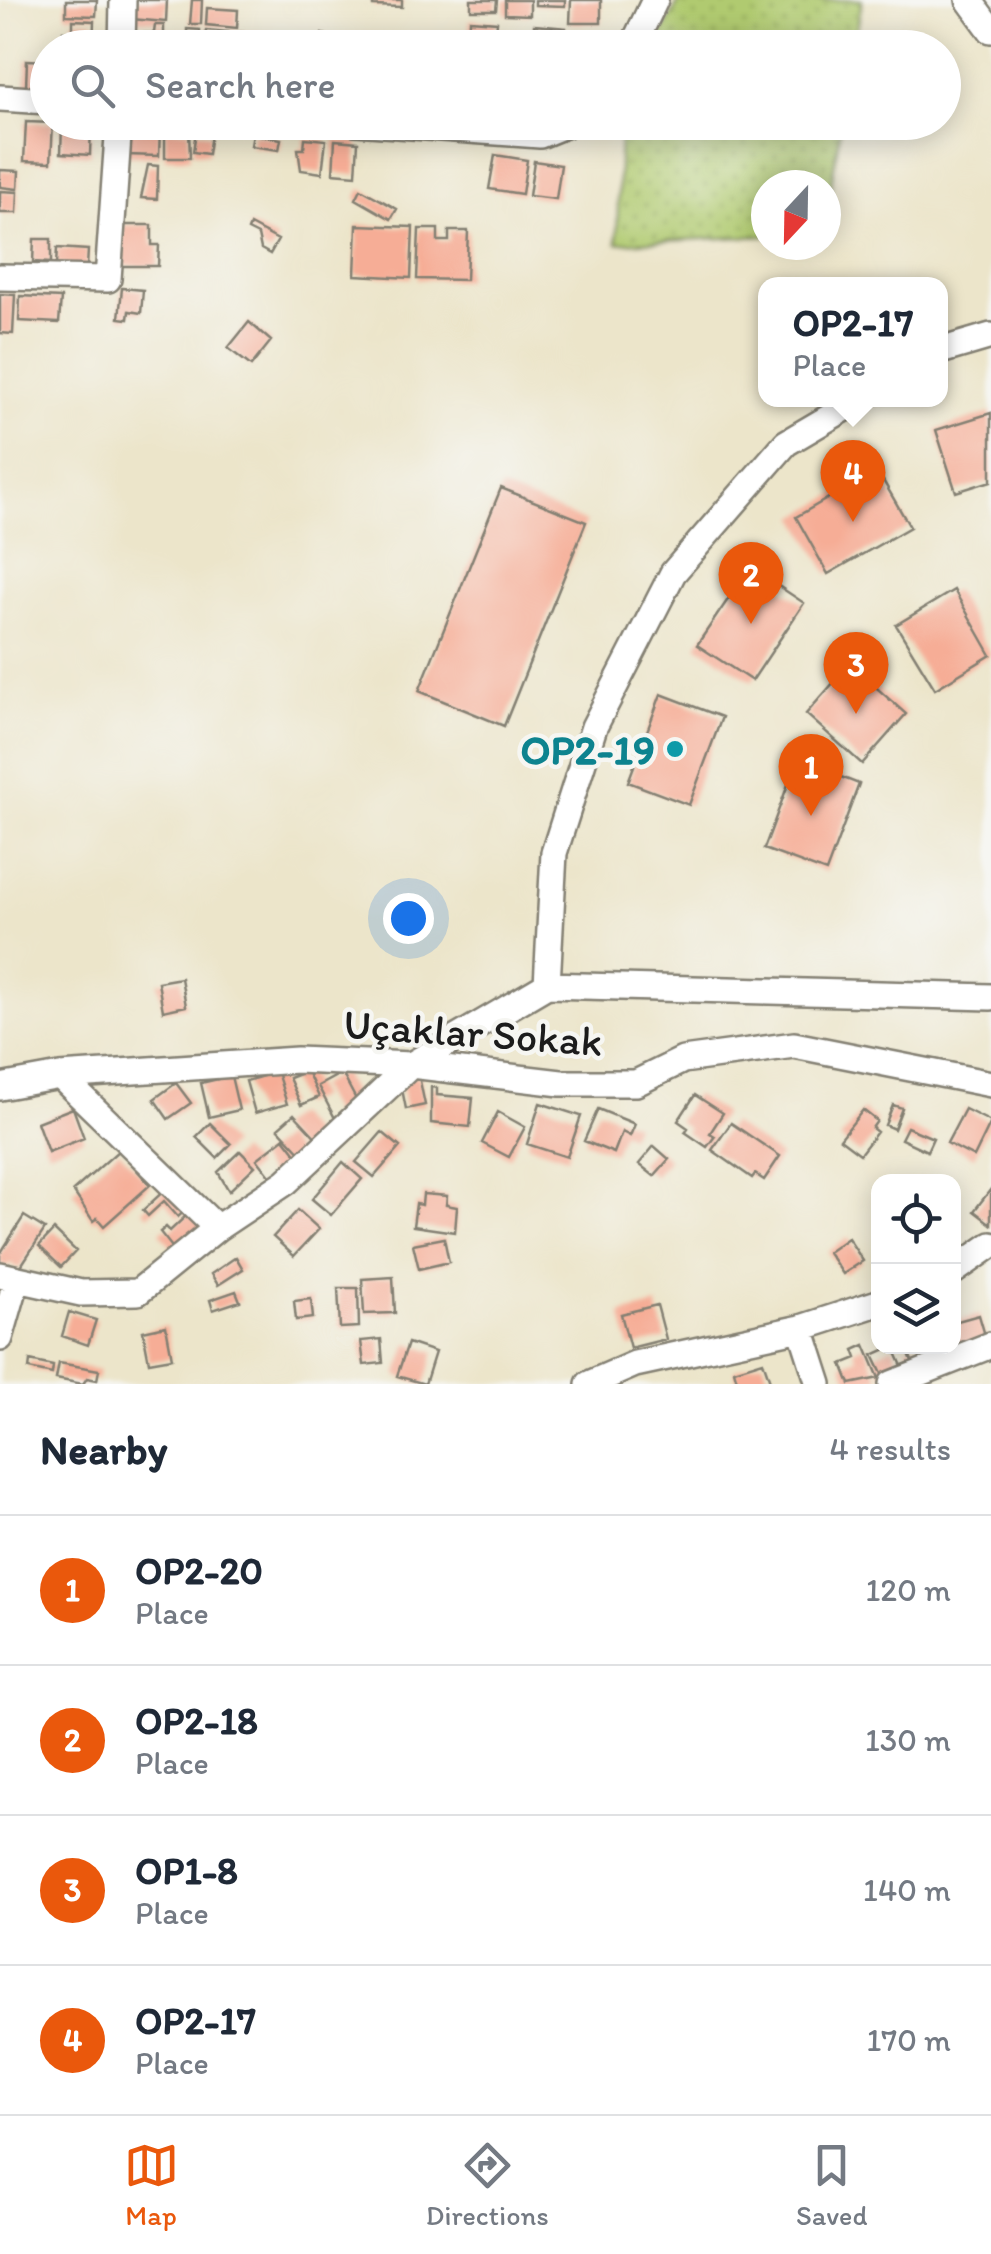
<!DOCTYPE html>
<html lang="en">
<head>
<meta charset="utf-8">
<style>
	body { margin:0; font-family:Itim,sans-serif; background:#f6f6f7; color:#1f2937 }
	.controls { position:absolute; right:30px; bottom:30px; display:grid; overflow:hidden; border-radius:20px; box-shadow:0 5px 25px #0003 }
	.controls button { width:90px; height:90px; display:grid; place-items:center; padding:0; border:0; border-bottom:2px solid #e0e1e3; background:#fff; color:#1f2937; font:50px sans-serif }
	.compass { position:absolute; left:751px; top:170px; width:90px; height:90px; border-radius:50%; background:#fff; box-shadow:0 5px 25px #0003; rotate:202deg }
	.you { position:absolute; left:408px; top:918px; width:35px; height:35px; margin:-25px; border:8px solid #fff; border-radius:50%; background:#1a73e8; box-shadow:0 0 0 15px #1a73e833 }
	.badge { display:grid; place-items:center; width:65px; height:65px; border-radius:50%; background:#ea580c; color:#fff; font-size:32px; font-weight:700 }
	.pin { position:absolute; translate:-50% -82px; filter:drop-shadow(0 2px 5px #0008) }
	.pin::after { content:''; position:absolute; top:52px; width:35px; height:30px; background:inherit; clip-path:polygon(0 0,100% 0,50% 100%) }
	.popup { position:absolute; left:758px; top:277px; width:190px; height:130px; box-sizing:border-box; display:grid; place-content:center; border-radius:20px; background:#fff; filter:drop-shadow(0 2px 8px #0005); font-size:32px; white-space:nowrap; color:#747a83 }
	.popup b { font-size:38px; color:#1f2937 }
	.popup::after { content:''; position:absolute; left:50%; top:100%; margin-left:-20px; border:20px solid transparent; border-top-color:#fff }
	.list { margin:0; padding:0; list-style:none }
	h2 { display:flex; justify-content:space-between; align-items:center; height:130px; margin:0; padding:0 40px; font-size:42px }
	h2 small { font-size:32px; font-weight:400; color:#747a83 }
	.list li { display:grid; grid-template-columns:65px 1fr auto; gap:30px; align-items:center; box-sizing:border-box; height:150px; padding:0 40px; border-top:2px solid #e0e1e3 }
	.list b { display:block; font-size:38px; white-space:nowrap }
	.list p { margin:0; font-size:32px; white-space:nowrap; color:#747a83 }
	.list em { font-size:32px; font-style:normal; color:#747a83 }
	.icon { flex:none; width:55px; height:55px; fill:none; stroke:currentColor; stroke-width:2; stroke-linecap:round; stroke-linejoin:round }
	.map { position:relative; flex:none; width:991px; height:1384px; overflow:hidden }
	.search { position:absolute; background:#fff; box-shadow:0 5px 25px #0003; left:30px; right:30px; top:30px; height:110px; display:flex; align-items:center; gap:25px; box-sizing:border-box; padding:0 35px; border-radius:55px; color:#747a83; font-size:38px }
	.sheet { height:730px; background:#fff }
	nav { display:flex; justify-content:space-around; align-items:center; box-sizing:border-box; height:140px; border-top:2px solid #e0e1e3; background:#fff; font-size:28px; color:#747a83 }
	nav a { display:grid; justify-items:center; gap:5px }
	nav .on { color:#ea580c }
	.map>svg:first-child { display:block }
	.park { fill:url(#park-dots); stroke:#667346; stroke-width:2.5 }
	.building { fill:#f6ad96 }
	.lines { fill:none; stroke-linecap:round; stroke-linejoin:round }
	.minor-casing { stroke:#848073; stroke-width:30 }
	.minor { stroke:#fff; stroke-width:25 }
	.culture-dot { fill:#0f9aa8; stroke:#f6f6f2; stroke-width:4 }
	.labels { text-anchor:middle; stroke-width:9; stroke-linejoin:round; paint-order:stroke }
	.culture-label { font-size:42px; font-weight:bold; fill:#0d838f; stroke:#f6f6f2; text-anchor:end }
	.street-label { font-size:42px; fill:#1c1c1c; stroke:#f6f6f2 }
</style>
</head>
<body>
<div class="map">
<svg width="991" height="1384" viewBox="0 0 991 1384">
	<defs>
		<pattern id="park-dots" width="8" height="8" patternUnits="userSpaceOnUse" patternTransform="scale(2.5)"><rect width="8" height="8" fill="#b0ca70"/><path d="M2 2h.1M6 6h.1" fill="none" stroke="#97ad60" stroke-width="1.8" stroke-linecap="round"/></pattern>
	</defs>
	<rect width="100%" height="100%" fill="#f6f6f2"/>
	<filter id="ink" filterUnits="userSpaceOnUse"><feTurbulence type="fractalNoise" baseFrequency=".01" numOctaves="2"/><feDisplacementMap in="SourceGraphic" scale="20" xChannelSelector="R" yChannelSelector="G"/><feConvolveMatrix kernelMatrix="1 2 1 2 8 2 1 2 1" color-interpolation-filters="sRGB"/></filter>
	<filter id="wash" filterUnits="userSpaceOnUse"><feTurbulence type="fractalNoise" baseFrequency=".0048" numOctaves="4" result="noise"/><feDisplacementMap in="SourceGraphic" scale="40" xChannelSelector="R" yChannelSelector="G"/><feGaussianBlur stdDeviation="2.25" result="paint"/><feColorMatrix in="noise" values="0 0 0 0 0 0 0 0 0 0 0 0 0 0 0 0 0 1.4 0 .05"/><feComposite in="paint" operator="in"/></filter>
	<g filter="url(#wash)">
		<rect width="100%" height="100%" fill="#ece5ca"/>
		<!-- park -->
		<path class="park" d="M 680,0 L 862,0 L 854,47 L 654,47 Z
			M 620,123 L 841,123 L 826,216 L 826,185 L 766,185 L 766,236 L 617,243 Z"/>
		<g id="blocks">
			<!-- building -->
			<path class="building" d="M 66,0 L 97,0 L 96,16 L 66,15 Z
				M 132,0 L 167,0 L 166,22 L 131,19 Z
				M 192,0 L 202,0 L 201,24 L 190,24 Z
				M 373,0 L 402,0 L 402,7 L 373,6 Z
				M 471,0 L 497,0 L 496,10 L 471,10 Z
				M 505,0 L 530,0 L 530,15 L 505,14 Z
				M 535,0 L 565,0 L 565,6 L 535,5 Z
				M 571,0 L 601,0 L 601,23 L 570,23 Z
				M 207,8 L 238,10 L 237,28 L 206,25 Z
				M 73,20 L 94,21 L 93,48 L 63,48 L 63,31 L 73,32 Z
				M 470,20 L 497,22 L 495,44 L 468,42 Z
				M 155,25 L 164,25 L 164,48 L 145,45 L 145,33 L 154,33 Z
				M 534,25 L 566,28 L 564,48 L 533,47 Z
				M 187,29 L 200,30 L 200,48 L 187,48 Z
				M 206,30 L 237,33 L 236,48 L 204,48 Z
				M 240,32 L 278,33 L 278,48 L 239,48 Z
				M 283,34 L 304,37 L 303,48 L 282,42 Z
				M 322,34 L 335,37 L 333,48 L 319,48 Z
				M 375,38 L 401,43 L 401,48 L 373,48 Z
				M 27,60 L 48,61 L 48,88 L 26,87 Z
				M 26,122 L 53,123 L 51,162 L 24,161 Z
				M 62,125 L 91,126 L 90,155 L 61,153 Z
				M 127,127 L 160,128 L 159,156 L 126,155 Z
				M 165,130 L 189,130 L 190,158 L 165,158 Z
				M 196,131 L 211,134 L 208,154 L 193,152 Z
				M 253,134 L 281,139 L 279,150 L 251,146 Z
				M 305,138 L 326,140 L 322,173 L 301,170 L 298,149 L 304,149 Z
				M 335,140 L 358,142 L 356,175 L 333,173 Z
				M 495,155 L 527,160 L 522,194 L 489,189 Z
				M 534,161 L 561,165 L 556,199 L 529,196 Z
				M 148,165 L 158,166 L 157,199 L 141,198 Z
				M 0,170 L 19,171 L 18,189 L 0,187 Z
				M 361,189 L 397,209 L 391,219 L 356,199 Z
				M 0,191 L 18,192 L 17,213 L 0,213 Z
				M 123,225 L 152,225 L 152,245 L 159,245 L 158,266 L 122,266 Z
				M 250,225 L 278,240 L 270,254 L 261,249 L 258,235 L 248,230 Z
				M 357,225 L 413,227 L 411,278 L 355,275 Z
				M 419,229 L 438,229 L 438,241 L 449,241 L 449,231 L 468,231 L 466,280 L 417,279 Z
				M 34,239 L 51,239 L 51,263 L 33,262 Z
				M 57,248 L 88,250 L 87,267 L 56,265 Z
				M 122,288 L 143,290 L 141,313 L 129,311 L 128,319 L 119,318 Z
				M 0,294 L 15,295 L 13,334 L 0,333 Z
				M 20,296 L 61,298 L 59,323 L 19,321 Z
				M 249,322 L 271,341 L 251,366 L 228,348 Z
				M 991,413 L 991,481 L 956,492 L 936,430 Z
				M 877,470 L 910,527 L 828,574 L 796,517 Z
				M 501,488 L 586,522 L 504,726 L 419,691 Z
				M 750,567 L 804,603 L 752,681 L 697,645 Z
				M 954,590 L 991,655 L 935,689 L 896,625 Z
				M 850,664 L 906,714 L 862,764 L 806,714 Z
				M 661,694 L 722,717 L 689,805 L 628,782 Z
				M 797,760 L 859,784 L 826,872 L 764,849 Z
				M 181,978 L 186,1006 L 163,1011 L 158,982 Z
				M 307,1071 L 319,1097 L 301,1105 L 289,1078 Z
				M 277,1072 L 287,1104 L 255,1113 L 246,1081 Z
				M 342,1073 L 361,1109 L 337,1122 L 318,1086 Z
				M 231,1076 L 239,1110 L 209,1117 L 201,1083 Z
				M 419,1076 L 425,1105 L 406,1109 L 400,1079 Z
				M 176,1083 L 191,1103 L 168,1119 L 154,1099 Z
				M 431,1087 L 437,1088 L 437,1095 L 473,1098 L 470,1127 L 431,1123 Z
				M 695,1095 L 723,1113 L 710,1133 L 715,1136 L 707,1147 L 685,1132 L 688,1128 L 678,1121 Z
				M 540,1103 L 581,1116 L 567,1157 L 527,1144 Z
				M 893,1105 L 902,1108 L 894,1129 L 885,1125 Z
				M 73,1108 L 84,1138 L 48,1152 L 37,1122 Z
				M 598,1109 L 635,1124 L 630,1136 L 622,1132 L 614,1153 L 584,1141 Z
				M 965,1109 L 991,1122 L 974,1157 L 947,1143 Z
				M 863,1110 L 877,1121 L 872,1128 L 877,1132 L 860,1154 L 840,1139 Z
				M 498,1112 L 525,1127 L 509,1157 L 482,1143 Z
				M 294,1114 L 321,1143 L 306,1158 L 278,1128 Z
				M 210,1123 L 231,1144 L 217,1158 L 196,1137 Z
				M 731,1123 L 780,1156 L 764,1180 L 755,1174 L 752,1178 L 712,1150 Z
				M 907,1127 L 933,1138 L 927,1151 L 901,1139 Z
				M 382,1132 L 400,1147 L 374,1177 L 356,1162 Z
				M 284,1138 L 301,1160 L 274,1181 L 257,1159 Z
				M 654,1146 L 669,1159 L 654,1176 L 639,1164 Z
				M 119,1150 L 150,1185 L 104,1226 L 97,1218 L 93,1221 L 73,1191 Z
				M 240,1151 L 255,1166 L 229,1191 L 218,1172 Z
				M 343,1162 L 362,1179 L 331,1215 L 312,1199 Z
				M 168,1187 L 187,1209 L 178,1217 L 164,1201 L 148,1216 L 143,1210 Z
				M 991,1189 L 991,1224 L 974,1211 Z
				M 423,1194 L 447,1196 L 446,1205 L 457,1207 L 455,1232 L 413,1226 L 416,1204 L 422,1205 Z
				M 298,1210 L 319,1229 L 294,1256 L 273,1237 Z
				M 190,1212 L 207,1229 L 179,1256 L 160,1232 L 166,1227 L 170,1231 Z
				M 24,1216 L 45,1229 L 19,1269 L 10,1263 L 7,1267 L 0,1262 L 0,1254 Z
				M 54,1230 L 76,1251 L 61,1267 L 39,1246 Z
				M 444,1238 L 449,1262 L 419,1269 L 413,1244 Z
				M 848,1238 L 863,1261 L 843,1274 L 828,1252 Z
				M 236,1257 L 243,1269 L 218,1285 L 211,1274 Z
				M 393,1277 L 395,1313 L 364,1314 L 362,1279 Z
				M 338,1288 L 358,1288 L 359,1327 L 340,1328 Z
				M 236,1291 L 240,1301 L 213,1310 L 210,1300 Z
				M 311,1299 L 313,1318 L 296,1320 L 294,1301 Z
				M 657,1305 L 666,1339 L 630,1348 L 621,1314 Z
				M 69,1312 L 96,1320 L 88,1345 L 62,1336 Z
				M 979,1315 L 986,1339 L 954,1349 L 954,1322 Z
				M 166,1326 L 172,1358 L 149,1362 L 143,1331 Z
				M 381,1339 L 383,1363 L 364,1365 L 361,1341 Z
				M 408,1343 L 435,1352 L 425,1384 L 397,1376 Z
				M 865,1345 L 879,1378 L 850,1384 L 842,1364 L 857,1358 L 854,1350 Z
				M 893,1346 L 902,1366 L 883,1376 L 873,1355 Z
				M 906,1346 L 944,1346 L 946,1352 L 914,1366 Z
				M 30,1361 L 53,1366 L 52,1374 L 29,1369 Z
				M 763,1361 L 771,1384 L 738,1384 L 734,1370 Z
				M 59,1363 L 99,1370 L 97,1380 L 87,1378 L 83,1384 L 56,1379 Z"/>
		</g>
	</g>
	<g filter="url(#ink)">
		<use href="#blocks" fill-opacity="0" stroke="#848073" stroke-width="2.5"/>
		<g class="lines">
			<!-- minor casing -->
			<g class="minor-casing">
				<path id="minor" d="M 969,0 L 991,30
					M 122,48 L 123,0
					M 632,48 L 655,0
					M 0,98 L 48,101
					M 355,122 L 540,135 L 572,122
					M 0,277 L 108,279 L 119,122
					M 940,351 L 991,336
					M 547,985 L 554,853 L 594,727 L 673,573 L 786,443 L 859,400
					M 60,1076 L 217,1228
					M 0,1087 L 60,1076 L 297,1060 L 411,1065 L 561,1083 L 636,1083 L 683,1060 L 794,1045 L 991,1084
					M 954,1271 L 991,1245
					M 0,1275 L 81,1293 L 138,1292 L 217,1228 L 286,1182 L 411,1065 L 547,985 L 991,997
					M 801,1328 L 819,1384
					M 0,1338 L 17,1279
					M 589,1384 L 635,1364 L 801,1328 L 878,1303
					M 892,1384 L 991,1345"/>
			</g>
			<!-- minor -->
			<use href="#minor" class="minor"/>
		</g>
	</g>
	<!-- markers -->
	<circle class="culture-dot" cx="675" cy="749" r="10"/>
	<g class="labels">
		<!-- culture labels -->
		<g class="culture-label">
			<text x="655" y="764">OP2-19</text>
		</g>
		<!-- street labels -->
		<g class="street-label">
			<text transform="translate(473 1032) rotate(4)" y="15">Uçaklar Sokak</text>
		</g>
	</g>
</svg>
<div class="controls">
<button><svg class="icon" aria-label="locate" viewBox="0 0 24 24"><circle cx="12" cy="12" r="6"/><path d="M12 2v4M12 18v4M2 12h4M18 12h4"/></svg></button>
<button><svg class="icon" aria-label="layers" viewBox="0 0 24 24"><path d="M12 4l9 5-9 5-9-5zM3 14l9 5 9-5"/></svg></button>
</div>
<svg class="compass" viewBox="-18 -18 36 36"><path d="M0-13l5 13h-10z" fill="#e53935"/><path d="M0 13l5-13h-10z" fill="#747a83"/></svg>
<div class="you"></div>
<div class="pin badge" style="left:811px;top:816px">1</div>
<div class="pin badge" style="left:751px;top:624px">2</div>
<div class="pin badge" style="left:856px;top:714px">3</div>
<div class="pin badge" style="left:853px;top:522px">4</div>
<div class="popup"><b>OP2-17</b>Place</div>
<div class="search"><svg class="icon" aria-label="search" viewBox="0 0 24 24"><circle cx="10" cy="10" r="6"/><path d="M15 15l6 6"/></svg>Search here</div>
</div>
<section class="sheet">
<h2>Nearby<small>4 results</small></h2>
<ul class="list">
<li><span class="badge">1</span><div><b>OP2-20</b><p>Place</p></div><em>120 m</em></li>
<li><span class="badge">2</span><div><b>OP2-18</b><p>Place</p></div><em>130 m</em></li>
<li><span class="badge">3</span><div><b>OP1-8</b><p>Place</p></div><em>140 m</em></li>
<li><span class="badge">4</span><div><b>OP2-17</b><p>Place</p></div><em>170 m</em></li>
</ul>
</section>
<nav>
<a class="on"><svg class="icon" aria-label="map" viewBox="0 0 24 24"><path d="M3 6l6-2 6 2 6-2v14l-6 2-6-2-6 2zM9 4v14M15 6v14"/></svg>Map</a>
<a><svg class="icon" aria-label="directions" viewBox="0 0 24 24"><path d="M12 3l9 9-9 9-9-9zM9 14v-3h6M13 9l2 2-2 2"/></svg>Directions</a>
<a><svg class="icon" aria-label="saved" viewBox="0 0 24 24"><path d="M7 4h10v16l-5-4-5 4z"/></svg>Saved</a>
</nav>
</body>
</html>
